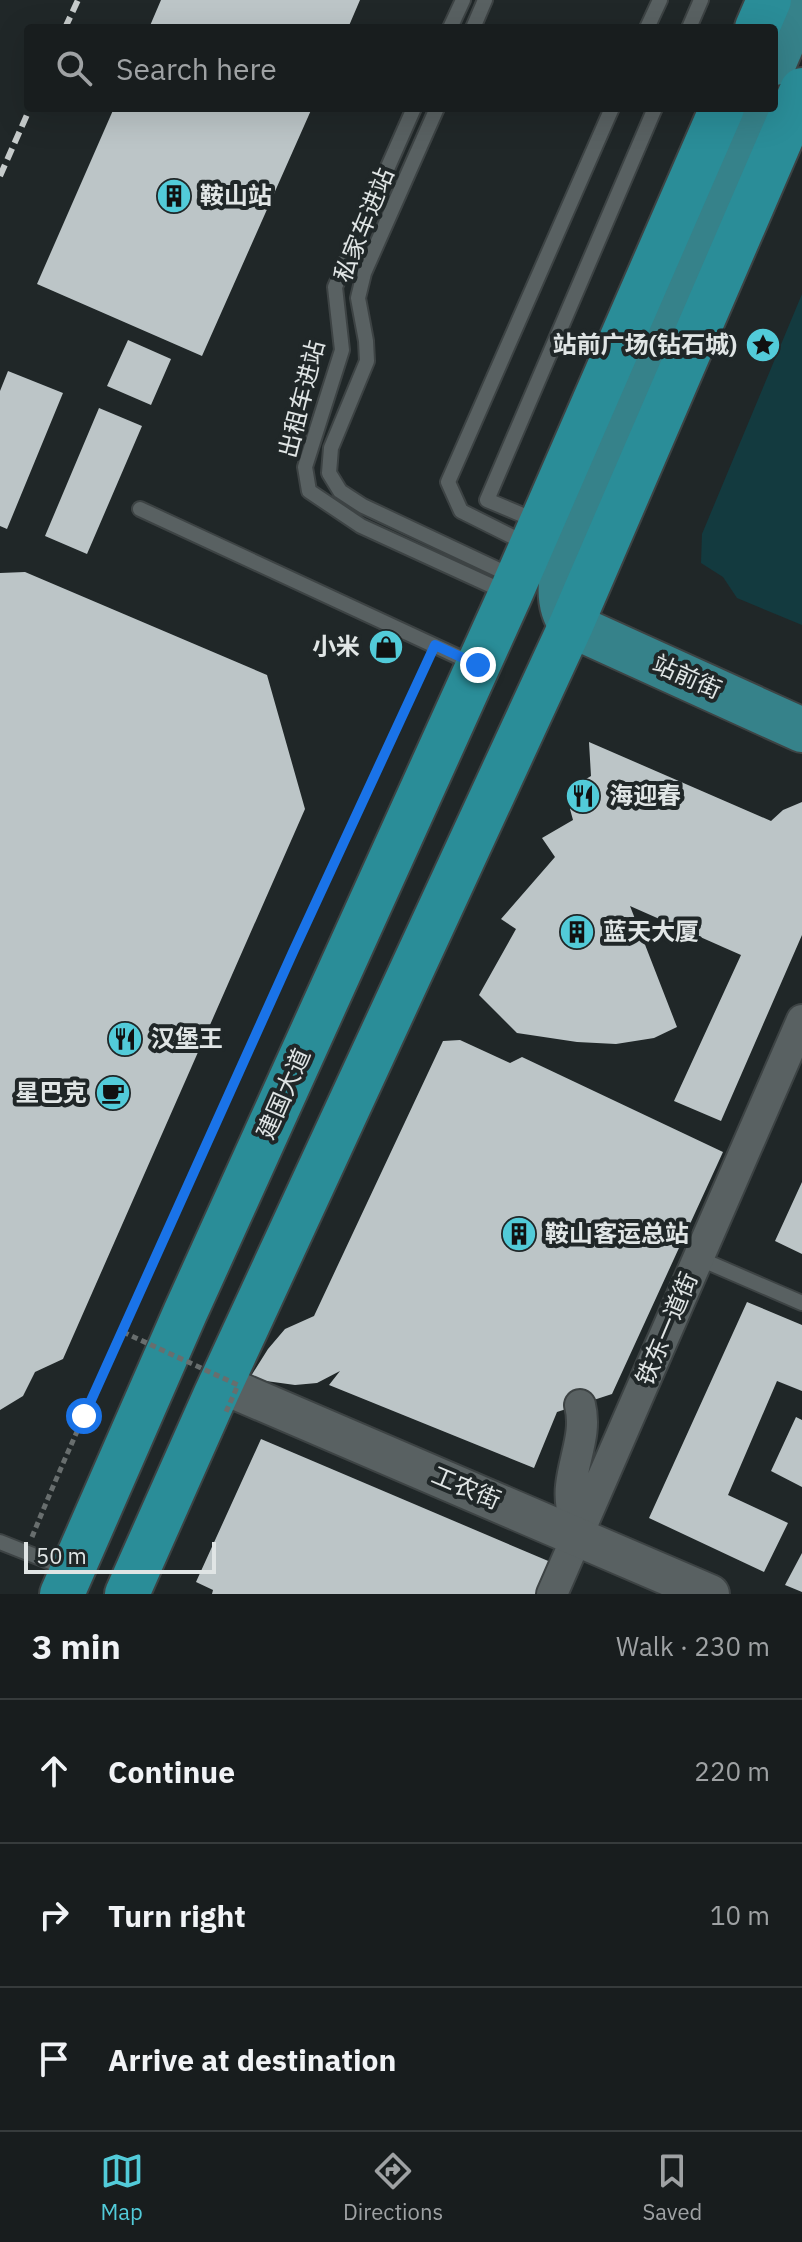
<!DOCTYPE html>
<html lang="en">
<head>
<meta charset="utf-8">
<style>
	body { margin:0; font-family:"IBM Plex Sans","Noto Sans SC",sans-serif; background:#252a2b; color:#f1f3f6 }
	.scale { position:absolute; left:24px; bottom:20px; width:192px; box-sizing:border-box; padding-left:8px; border:4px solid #e0e5e5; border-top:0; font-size:22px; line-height:28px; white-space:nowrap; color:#e0e5e5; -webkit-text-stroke:6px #202728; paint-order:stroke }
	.stop { position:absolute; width:24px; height:24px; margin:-18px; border:6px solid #1a73e8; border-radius:50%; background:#fff }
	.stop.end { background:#1a73e8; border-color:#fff; box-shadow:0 2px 8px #0008 }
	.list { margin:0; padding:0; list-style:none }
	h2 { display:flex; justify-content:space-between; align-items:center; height:104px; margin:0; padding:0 32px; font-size:34px }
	h2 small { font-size:26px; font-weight:400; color:#9fa2a4 }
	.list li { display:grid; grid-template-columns:52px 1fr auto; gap:24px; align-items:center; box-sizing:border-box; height:144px; padding:0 32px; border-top:2px solid #363b3c }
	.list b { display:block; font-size:30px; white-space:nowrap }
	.list em { font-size:26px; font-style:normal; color:#9fa2a4 }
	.icon { flex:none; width:44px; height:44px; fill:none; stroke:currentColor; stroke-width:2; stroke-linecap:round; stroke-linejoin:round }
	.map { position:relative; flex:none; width:802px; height:1594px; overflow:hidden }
	.search { position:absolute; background:#181d1e; box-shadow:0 8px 32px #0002; left:24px; right:24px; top:24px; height:88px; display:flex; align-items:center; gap:20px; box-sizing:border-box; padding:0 28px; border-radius:8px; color:#9fa2a4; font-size:30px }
	.sheet { height:536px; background:#181d1e }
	nav { display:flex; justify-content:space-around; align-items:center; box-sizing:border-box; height:112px; border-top:2px solid #363b3c; background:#181d1e; font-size:22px; color:#9fa2a4 }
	nav a { display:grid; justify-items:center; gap:4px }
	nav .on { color:#52cbd9 }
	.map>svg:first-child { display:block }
	.green { fill:#133a3f }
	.building { fill:#bcc5c7 }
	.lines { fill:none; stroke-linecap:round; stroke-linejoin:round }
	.service-casing { stroke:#3d4344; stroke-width:18 }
	.minor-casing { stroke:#3d4344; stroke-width:34 }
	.tertiary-casing { stroke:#3d4344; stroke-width:42 }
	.primary-casing { stroke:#3d4344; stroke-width:48 }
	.trunk-casing { stroke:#3d4344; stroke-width:48 }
	.path { stroke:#686e6e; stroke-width:5; stroke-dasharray:6 4; stroke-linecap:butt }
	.service { stroke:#596162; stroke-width:14 }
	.minor { stroke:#596162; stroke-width:30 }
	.tertiary { stroke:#596162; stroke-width:38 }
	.primary { stroke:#36828a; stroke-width:44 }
	.trunk { stroke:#2a8d98; stroke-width:44 }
	.rail { stroke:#c6cbcb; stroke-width:6; stroke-dasharray:12 6; stroke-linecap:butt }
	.path-bridge { stroke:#686e6e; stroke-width:5; stroke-dasharray:6 4; stroke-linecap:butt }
	.route { stroke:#1a73e8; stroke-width:10 }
	.labels { text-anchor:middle; stroke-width:8; stroke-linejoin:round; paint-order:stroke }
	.poi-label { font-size:24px; font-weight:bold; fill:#e0e5e5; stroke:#202728; text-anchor:start }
	.street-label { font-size:24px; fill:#e0e5e5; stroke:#202728 }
</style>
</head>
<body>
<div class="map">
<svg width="802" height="1594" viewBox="0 0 802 1594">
	<rect width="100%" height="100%" fill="#202728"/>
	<!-- green -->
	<path class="green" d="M 802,294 L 802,625 L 737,598 L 723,577 L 701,563 L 702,534 Z"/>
	<!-- building -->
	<path class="building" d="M 161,0 L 360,0 L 348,28 L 149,28 Z
		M 114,108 L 312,108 L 202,356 L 37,284 Z
		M 128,340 L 171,359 L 151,405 L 107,386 Z
		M 8,371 L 63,393 L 7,529 L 0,526 L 0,391 Z
		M 99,408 L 142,426 L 87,554 L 45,536 Z
		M 25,572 L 267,675 L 305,809 L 63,1359 L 35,1372 L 23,1396 L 0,1410 L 0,573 Z
		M 589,742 L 771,821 L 783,810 L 802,802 L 802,935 L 721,1121 L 674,1101 L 741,955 L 630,906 L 677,1027 L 654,1038 L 616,1044 L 577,1042 L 517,1033 L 479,995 L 516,929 L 501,919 L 555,857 L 542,838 L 573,820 L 570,809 L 570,797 L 576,785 L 591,776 Z
		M 460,1040 L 510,1063 L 522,1057 L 723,1152 L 612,1394 L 557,1412 L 534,1468 L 329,1385 L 340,1371 L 317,1383 L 295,1385 L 266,1381 L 251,1376 L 268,1349 L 285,1329 L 314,1316 L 443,1041 Z
		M 802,1182 L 802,1254 L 775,1241 Z
		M 747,1302 L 802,1325 L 802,1391 L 777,1381 L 728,1495 L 788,1523 L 764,1572 L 649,1518 Z
		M 796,1417 L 802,1420 L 802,1487 L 771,1471 Z
		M 261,1439 L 553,1563 L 539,1594 L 212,1594 L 213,1590 L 196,1582 Z
		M 802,1553 L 802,1592 L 785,1585 Z"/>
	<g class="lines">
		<!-- service casing -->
		<g class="service-casing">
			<path id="service" d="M 450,28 L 463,0
				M 473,28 L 485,0
				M 647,28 L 660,0
				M 689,28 L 701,0
				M 414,108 L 335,287 L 342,350 L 305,467 L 309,491 L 361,526 L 505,592
				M 437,108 L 364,273 L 358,298 L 366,341 L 367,361 L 331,448 L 329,473 L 340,491 L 363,506 L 514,577
				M 140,509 L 474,664
				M 537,521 L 487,500 L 655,108
				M 527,544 L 461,511 L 448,482 L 612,108
				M 698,1258 L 802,1303
				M 0,1542 L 68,1569"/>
		</g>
		<!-- minor casing -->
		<g class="minor-casing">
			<path id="minor" d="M 578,1536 C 574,1519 569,1503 571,1486 C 574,1457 587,1433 580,1405
				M 552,1594 L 802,1020"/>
		</g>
		<!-- tertiary casing -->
		<g class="tertiary-casing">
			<path id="tertiary" d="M 221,1384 L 710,1594"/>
		</g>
		<!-- primary casing -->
		<g class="primary-casing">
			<path id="primary" d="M 774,63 L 801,0
				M 755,108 L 578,520 C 567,553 549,594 571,625 L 802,730"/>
		</g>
		<!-- trunk casing -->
		<g class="trunk-casing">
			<path id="trunk" d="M 757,28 L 769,0
				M 62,1594 L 185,1313 L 510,595 L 722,108
				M 127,1594 L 215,1396 L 571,625 L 802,90"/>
		</g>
		<!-- path -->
		<path class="path" d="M 32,1537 C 73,1436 120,1338 165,1238 C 251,1045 339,852 428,660"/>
		<!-- service -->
		<use href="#service" class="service"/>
		<!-- minor -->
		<use href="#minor" class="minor"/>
		<!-- tertiary -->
		<use href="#tertiary" class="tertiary"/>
		<!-- primary -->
		<use href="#primary" class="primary"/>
		<!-- trunk -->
		<use href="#trunk" class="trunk"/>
		<!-- rail -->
		<path class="rail" d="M 65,28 L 78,0
			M 0,176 L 30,108"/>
		<!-- path-bridge -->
		<path class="path-bridge" d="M 123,1332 L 238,1385 L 226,1412"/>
	</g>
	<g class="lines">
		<!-- route -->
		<path class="route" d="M 84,1416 L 293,952 L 435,645 L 478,665"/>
	</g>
	<!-- icons -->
	<defs>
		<g id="building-disc" transform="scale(1.8)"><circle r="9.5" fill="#52cbd9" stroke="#202728"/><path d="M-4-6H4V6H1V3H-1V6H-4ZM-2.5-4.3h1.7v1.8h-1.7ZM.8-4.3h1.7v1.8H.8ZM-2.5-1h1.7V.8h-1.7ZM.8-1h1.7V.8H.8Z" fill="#111"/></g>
		<g id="sight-disc" transform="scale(1.8)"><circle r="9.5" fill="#52cbd9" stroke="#202728"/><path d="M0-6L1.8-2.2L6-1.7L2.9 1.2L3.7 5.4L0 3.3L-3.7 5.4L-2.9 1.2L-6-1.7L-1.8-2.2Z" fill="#111"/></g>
		<g id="shop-disc" transform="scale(1.8)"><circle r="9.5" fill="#52cbd9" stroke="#202728"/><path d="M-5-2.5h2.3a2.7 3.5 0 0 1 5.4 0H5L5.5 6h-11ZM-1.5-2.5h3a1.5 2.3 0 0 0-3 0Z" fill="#111"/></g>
		<g id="restaurant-disc" transform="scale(1.8)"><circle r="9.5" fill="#52cbd9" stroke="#202728"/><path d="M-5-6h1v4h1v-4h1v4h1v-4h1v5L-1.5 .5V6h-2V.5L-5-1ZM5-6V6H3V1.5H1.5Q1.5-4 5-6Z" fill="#111"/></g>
		<g id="cafe-disc" transform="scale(1.8)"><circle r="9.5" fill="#52cbd9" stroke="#202728"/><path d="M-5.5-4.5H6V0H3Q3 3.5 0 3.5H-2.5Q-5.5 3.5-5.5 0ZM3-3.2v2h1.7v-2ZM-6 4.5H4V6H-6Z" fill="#111"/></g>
	</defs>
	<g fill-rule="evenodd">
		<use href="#building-disc" x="174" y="196"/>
		<use href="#sight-disc" x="763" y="345"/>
		<use href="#shop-disc" x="386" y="647"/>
		<use href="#restaurant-disc" x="583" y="796"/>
		<use href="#building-disc" x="577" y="932"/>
		<use href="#restaurant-disc" x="125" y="1039"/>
		<use href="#cafe-disc" x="113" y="1093"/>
		<use href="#building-disc" x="519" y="1234"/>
	</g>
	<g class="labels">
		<!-- poi labels -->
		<g class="poi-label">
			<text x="200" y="204">鞍山站</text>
			<text x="737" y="353" text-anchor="end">站前广场(钻石城)</text>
			<text x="360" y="655" text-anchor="end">小米</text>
			<text x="609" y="804">海迎春</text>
			<text x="603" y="940">蓝天大厦</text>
			<text x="151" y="1047">汉堡王</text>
			<text x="87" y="1101" text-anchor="end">星巴克</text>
			<text x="545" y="1242">鞍山客运总站</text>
		</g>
		<!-- street labels -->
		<g class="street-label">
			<text transform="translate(364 225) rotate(-68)" y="8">私家车进站</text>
			<text transform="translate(302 399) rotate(-76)" y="8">出租车进站</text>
			<text transform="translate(687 677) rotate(24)" y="8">站前街</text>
			<text transform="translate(284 1094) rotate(-66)" y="8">建国大道</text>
			<text transform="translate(667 1329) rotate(-67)" y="8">铁东一道街</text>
			<text transform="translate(466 1488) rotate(23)" y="8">工农街</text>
		</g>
	</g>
</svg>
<div class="scale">50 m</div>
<div class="stop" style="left:84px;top:1416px"></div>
<div class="stop end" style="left:478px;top:665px"></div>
<div class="search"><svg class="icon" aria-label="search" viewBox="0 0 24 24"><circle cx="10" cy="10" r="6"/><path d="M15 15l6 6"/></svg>Search here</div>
</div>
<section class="sheet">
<h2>3 min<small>Walk · 230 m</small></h2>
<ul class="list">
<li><svg class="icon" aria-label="ahead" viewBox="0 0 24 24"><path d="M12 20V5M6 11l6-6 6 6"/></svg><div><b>Continue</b></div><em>220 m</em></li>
<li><svg class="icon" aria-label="right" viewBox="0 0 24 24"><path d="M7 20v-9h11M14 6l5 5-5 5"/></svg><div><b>Turn right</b></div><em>10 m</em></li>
<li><svg class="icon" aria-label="arrive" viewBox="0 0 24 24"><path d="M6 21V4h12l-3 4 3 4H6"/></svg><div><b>Arrive at destination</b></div></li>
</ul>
</section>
<nav>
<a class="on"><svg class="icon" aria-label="map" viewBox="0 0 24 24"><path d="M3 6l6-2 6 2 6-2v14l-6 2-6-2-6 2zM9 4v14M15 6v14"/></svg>Map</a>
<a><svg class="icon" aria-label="directions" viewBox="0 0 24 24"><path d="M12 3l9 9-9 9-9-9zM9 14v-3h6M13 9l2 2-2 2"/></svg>Directions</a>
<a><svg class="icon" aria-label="saved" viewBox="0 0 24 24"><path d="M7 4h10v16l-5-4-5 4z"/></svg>Saved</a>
</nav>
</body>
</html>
